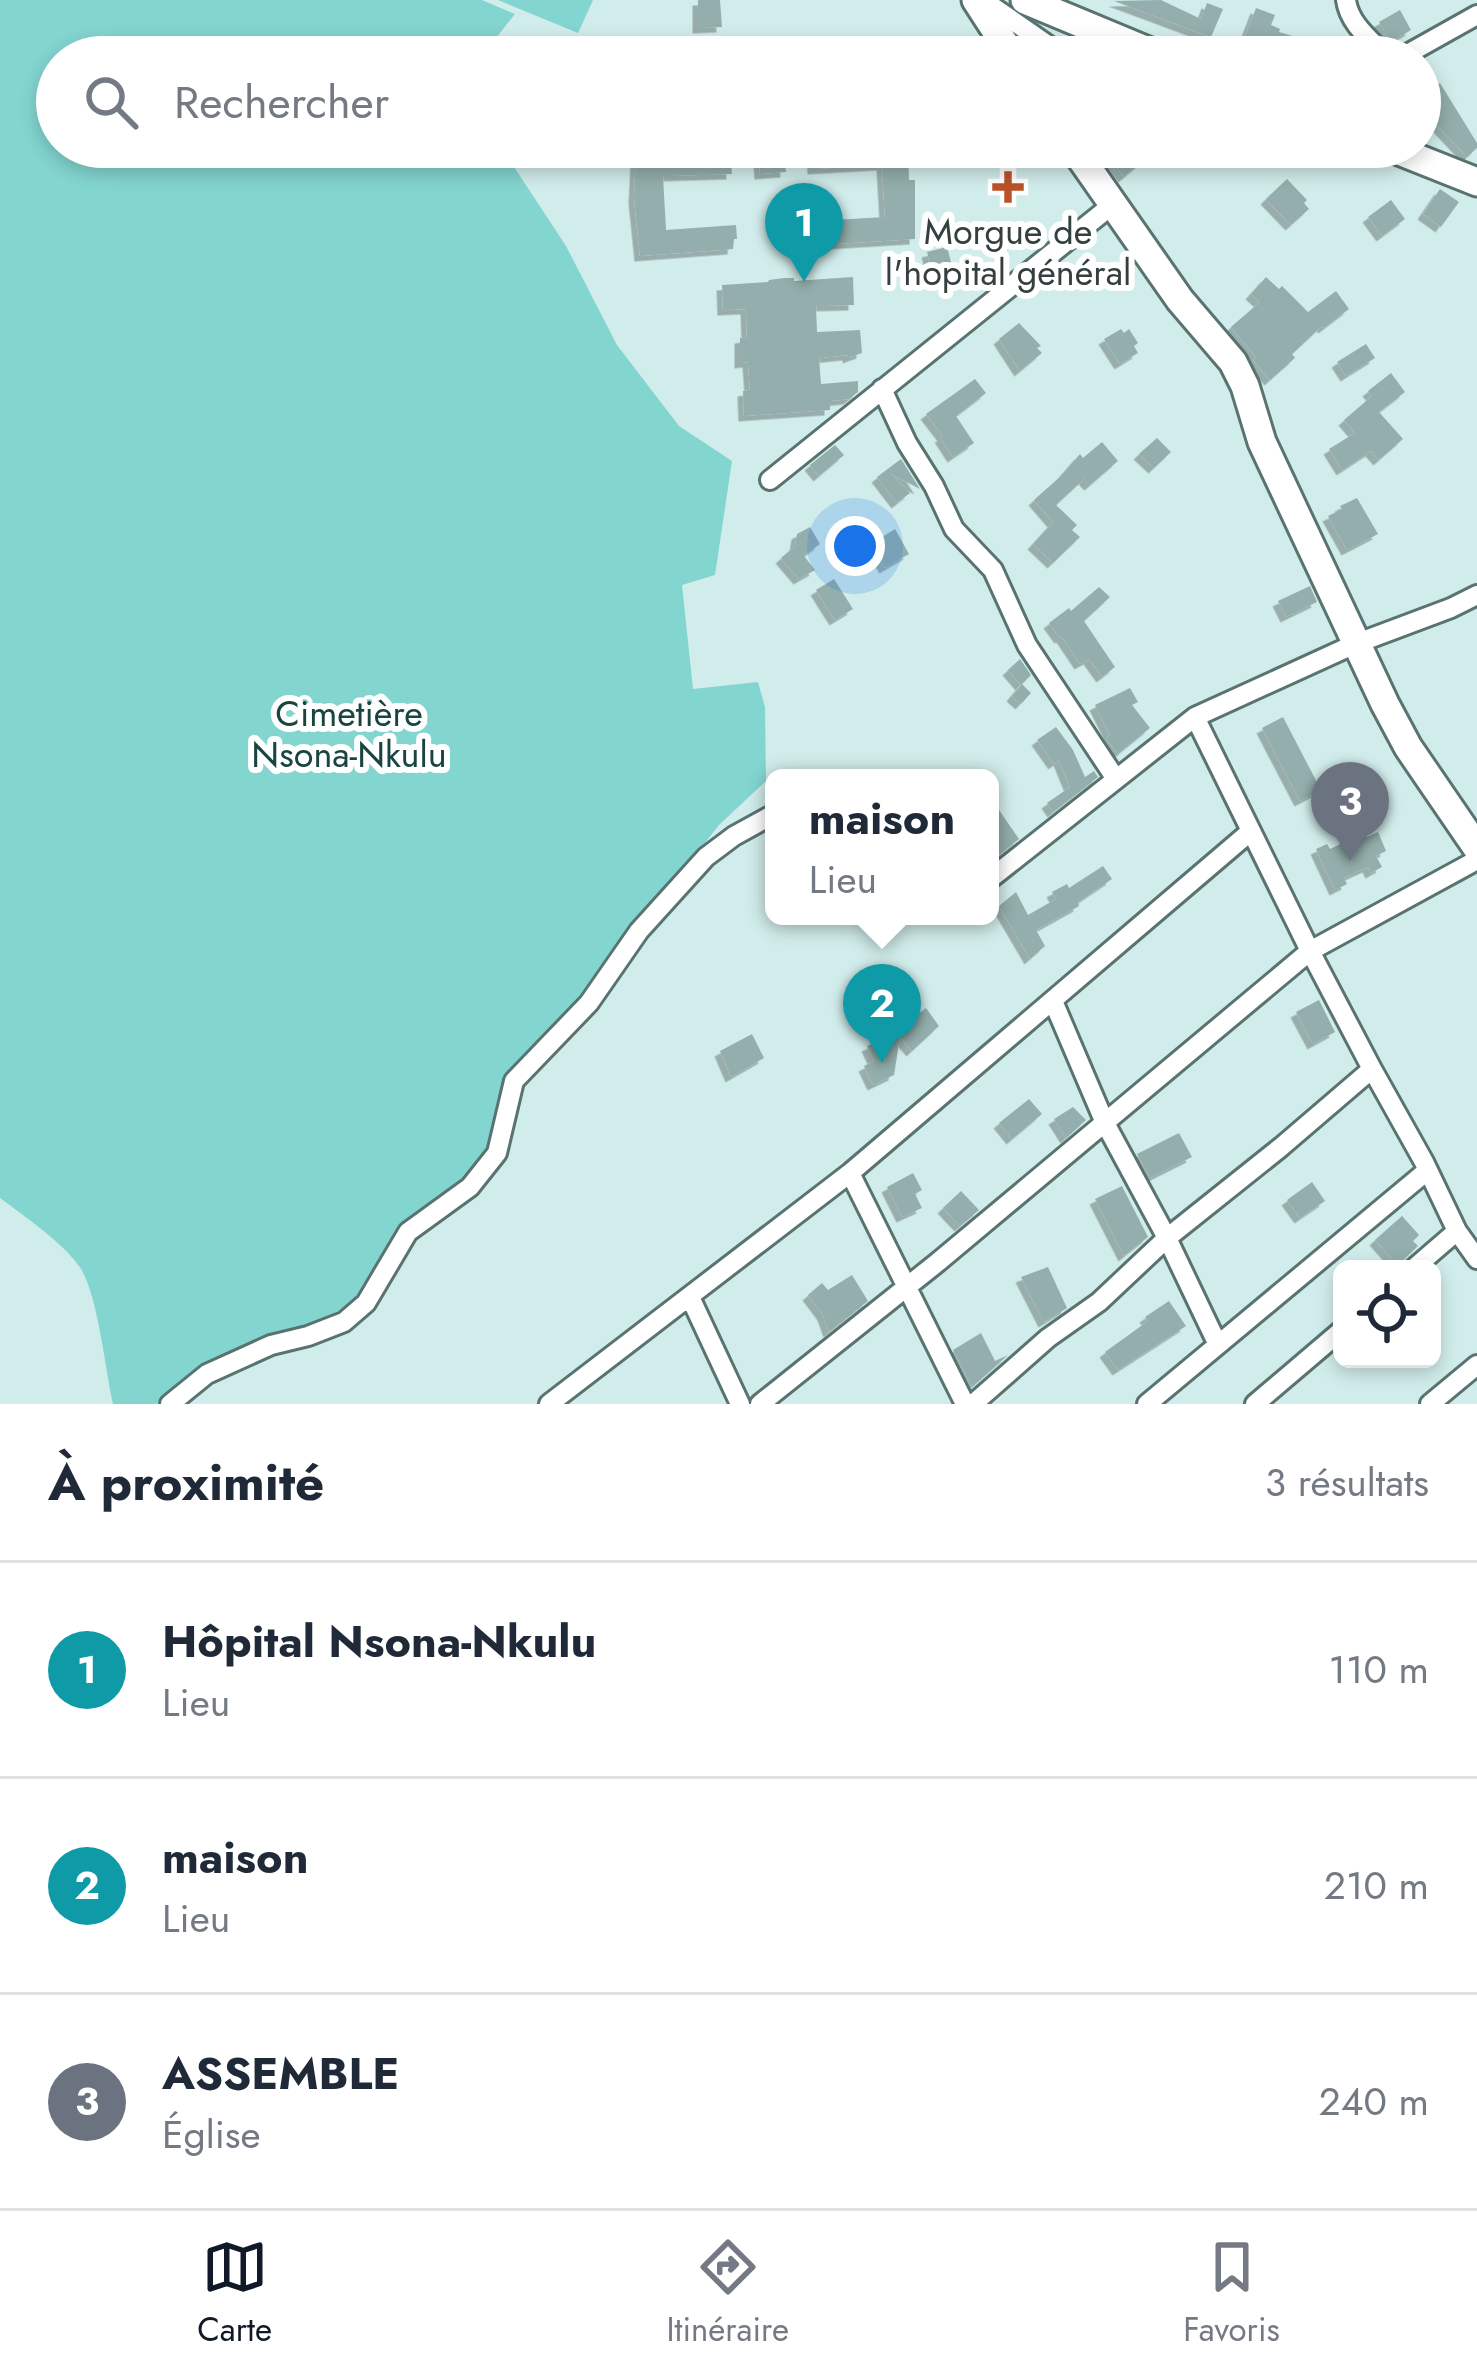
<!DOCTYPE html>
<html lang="fr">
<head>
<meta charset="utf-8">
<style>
	body { margin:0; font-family:Jost,sans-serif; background:#f2f2f3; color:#1f2937 }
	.controls { position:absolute; right:36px; bottom:36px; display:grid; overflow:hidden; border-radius:18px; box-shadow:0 6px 18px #0003 }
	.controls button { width:108px; height:108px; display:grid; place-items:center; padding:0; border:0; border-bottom:3px solid #e0e1e3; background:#fff; color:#1f2937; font:60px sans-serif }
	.you { position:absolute; left:855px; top:546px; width:42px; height:42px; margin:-30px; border:9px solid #fff; border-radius:50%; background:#1a73e8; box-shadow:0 0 0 18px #1a73e833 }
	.badge { display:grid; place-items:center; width:78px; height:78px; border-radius:50%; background:#111827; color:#fff; font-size:39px; font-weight:700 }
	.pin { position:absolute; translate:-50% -99px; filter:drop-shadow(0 3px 6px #0008) }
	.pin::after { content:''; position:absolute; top:63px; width:42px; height:36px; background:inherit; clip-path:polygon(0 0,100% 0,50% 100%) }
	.popup { position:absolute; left:765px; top:769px; width:234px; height:156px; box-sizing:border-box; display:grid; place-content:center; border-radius:18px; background:#fff; filter:drop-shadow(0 3px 9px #0005); font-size:39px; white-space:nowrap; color:#747a83 }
	.popup b { font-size:45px; color:#1f2937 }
	.popup::after { content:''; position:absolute; left:50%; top:100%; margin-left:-24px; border:24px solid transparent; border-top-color:#fff }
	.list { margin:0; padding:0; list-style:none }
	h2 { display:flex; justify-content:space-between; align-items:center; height:156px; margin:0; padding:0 48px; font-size:51px }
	h2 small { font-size:39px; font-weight:400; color:#747a83 }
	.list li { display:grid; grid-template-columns:78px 1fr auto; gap:36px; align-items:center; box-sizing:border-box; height:216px; padding:0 48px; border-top:3px solid #e0e1e3 }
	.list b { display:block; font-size:45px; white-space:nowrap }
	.list p { margin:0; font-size:39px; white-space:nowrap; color:#747a83 }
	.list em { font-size:39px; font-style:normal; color:#747a83 }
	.icon { flex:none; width:66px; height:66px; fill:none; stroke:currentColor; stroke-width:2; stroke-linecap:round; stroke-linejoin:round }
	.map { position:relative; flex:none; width:1477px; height:1404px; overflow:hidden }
	.search { position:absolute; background:#fff; box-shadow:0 6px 18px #0003; left:36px; right:36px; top:36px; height:132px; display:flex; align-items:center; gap:30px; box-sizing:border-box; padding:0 42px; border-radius:66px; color:#747a83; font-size:45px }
	.sheet { height:804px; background:#fff }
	nav { display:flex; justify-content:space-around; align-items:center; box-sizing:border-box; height:168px; border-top:3px solid #e0e1e3; background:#fff; font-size:33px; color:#747a83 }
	nav a { display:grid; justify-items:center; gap:6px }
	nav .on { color:#111827 }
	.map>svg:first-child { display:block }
	.green { fill:#83d5d0 }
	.building { fill:#93aeac; filter:url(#shadow) }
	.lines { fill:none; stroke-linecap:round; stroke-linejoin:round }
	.street-casing { stroke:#597371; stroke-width:24 }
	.secondary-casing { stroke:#597371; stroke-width:33 }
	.street { stroke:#fff; stroke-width:18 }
	.secondary { stroke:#fff; stroke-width:27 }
	.poi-dot { fill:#ba5328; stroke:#fff; stroke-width:4.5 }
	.labels { text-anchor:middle; stroke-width:12; stroke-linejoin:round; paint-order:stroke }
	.poi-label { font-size:36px; fill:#34403f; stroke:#fff }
	.park-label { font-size:36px; fill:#1a4442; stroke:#fff }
</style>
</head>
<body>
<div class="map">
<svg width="1477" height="1404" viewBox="0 0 1477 1404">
	<defs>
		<filter id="shadow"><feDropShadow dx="-5.5" dy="5.5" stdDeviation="0" flood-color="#0004"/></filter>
	</defs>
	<rect width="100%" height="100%" fill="#d1edeb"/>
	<!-- green -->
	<path class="green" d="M 0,0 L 482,0 L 515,14 L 481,57 L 57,57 L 57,147 L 501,147 L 566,246 L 617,345 L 679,426 L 732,461 L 715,575 L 682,585 L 693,689 L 758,682 L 765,707 L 766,781 L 719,825 L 572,1012 L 509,1079 L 485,1166 L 430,1207 L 357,1308 L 156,1404 L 113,1404 C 105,1369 98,1293 79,1266 C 62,1242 24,1216 0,1198 Z
		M 498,0 L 593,0 L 578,33 Z"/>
	<!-- building -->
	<path class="building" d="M 698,0 L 720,0 L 722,27 L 698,28 Z
		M 1161,0 L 1201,19 L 1207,3 L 1223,9 L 1211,37 L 1114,1 Z
		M 1256,8 L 1275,15 L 1271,25 L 1280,29 L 1279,32 L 1337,49 L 1342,39 L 1356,45 L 1368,57 L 1278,57 L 1250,47 L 1247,57 L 1232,57 L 1237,42 L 1242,44 Z
		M 1400,10 L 1411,30 L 1391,42 L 1379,22 Z
		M 1440,83 L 1477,143 L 1477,148 L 1467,157 L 1438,126 L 1420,135 L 1420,95 Z
		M 758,147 L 783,147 L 786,172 L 760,174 Z
		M 812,147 L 908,147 L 909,180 L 915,180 L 915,239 L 817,245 L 816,221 L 885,217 L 882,165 L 813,169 Z
		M 1107,147 L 1160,147 L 1124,177 L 1115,165 L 1111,168 L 1100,154 Z
		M 730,148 L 732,174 L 663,176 L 666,230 L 736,225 L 737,239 L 734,239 L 733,249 L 640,256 L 634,198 L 636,157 L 654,156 L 654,152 Z
		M 1287,179 L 1307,200 L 1304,203 L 1309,209 L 1291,225 L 1266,199 Z
		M 1440,189 L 1459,202 L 1441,227 L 1423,214 Z
		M 1391,200 L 1405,219 L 1382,236 L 1368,217 Z
		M 947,247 L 953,270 L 933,275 L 927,252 Z
		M 853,277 L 854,305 L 816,306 L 817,332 L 860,330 L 862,353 L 848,358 L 848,355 L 819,358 L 821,384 L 858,381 L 858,392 L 849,399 L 830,401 L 830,410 L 744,416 L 743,391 L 750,390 L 748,362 L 740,363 L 740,338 L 747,337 L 746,309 L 723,310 L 722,285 L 768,282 L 769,280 L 784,278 L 794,278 L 794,281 Z
		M 1266,277 L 1279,289 L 1282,286 L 1308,312 L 1336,291 L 1349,309 L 1324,328 L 1322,326 L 1292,354 L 1295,358 L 1270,380 L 1253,360 L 1256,357 L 1231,327 L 1260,302 L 1251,294 Z
		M 1019,323 L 1041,346 L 1037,348 L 1042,353 L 1020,371 L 999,339 Z
		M 1121,329 L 1124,333 L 1129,329 L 1138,343 L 1134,346 L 1138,353 L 1120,364 L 1104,339 Z
		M 1366,344 L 1375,358 L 1346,376 L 1337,362 Z
		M 1391,373 L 1405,392 L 1379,412 L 1403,439 L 1379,460 L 1371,451 L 1342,470 L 1329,449 L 1355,433 L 1344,420 L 1372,396 L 1368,391 Z
		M 975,379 L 986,393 L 956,416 L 974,443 L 953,457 L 940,437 L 943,436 L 926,414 Z
		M 1157,438 L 1171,452 L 1154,468 L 1139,454 Z
		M 1102,442 L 1118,461 L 1090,485 L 1084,479 L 1056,505 L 1077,525 L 1072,530 L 1080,537 L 1053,563 L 1033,544 L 1053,522 L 1034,500 L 1060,477 L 1080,454 L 1083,458 Z
		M 835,445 L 844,455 L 819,476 L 810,465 Z
		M 901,459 L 920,489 L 891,474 L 910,493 L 897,503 L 877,477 Z
		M 1357,498 L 1378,534 L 1347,550 L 1328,516 L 1342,509 L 1340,506 Z
		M 810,527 L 820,544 L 804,556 L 815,570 L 799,579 L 781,558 L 795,546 L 797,534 Z
		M 895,529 L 909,554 L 885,568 L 871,544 Z
		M 834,579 L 853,609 L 835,620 L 816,590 Z
		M 1310,586 L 1317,602 L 1286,617 L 1278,601 Z
		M 1099,587 L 1110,597 L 1084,621 L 1115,667 L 1102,677 L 1089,659 L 1080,664 L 1062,637 L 1060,638 L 1049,623 L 1069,608 L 1071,611 Z
		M 1020,659 L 1031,675 L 1022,684 L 1031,693 L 1021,704 L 1012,696 L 1021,685 L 1008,670 Z
		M 1130,688 L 1138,702 L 1132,705 L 1150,728 L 1118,754 L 1106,739 L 1110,735 L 1095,705 Z
		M 1283,717 L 1321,790 L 1300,801 L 1262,728 Z
		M 1056,727 L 1073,750 L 1085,777 L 1094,771 L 1098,777 L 1053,812 L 1047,803 L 1070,787 L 1059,760 L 1054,764 L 1037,740 Z
		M 990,797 L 1019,839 L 990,862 Z
		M 1378,832 L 1386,851 L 1376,856 L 1382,867 L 1371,873 L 1368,867 L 1344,878 L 1347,884 L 1335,890 L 1316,849 L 1327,844 L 1330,849 L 1364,833 L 1367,837 Z
		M 1103,866 L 1112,879 L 1078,902 L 1079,906 L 1036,930 L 1045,946 L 1030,959 L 999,906 L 1016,892 L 1028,915 L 1056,899 L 1052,892 L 1067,884 L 1069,888 Z
		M 1319,1000 L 1335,1032 L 1313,1044 L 1296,1012 Z
		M 926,1008 L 939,1026 L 912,1051 L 900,1037 L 894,1075 L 873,1085 L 864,1066 L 874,1061 L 867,1046 L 886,1038 Z
		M 752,1034 L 764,1058 L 731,1077 L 720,1051 Z
		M 1029,1099 L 1042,1114 L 1012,1139 L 999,1123 Z
		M 1073,1107 L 1086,1120 L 1066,1138 L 1054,1119 Z
		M 1179,1133 L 1192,1157 L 1150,1178 L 1137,1154 Z
		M 913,1173 L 922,1190 L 915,1194 L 922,1208 L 902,1217 L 887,1187 Z
		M 1312,1182 L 1325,1201 L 1300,1218 L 1287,1200 Z
		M 1122,1186 L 1148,1237 L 1124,1256 L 1095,1199 Z
		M 961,1191 L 979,1210 L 960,1226 L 943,1208 Z
		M 1402,1216 L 1419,1235 L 1413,1241 L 1418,1246 L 1403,1260 L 1400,1268 L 1375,1240 Z
		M 1048,1267 L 1067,1308 L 1044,1322 L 1021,1277 Z
		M 852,1275 L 868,1301 L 829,1332 L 823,1315 L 808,1295 L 822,1283 L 828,1290 Z
		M 1169,1301 L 1186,1326 L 1118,1370 L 1105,1352 L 1148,1321 L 1145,1317 Z
		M 981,1333 L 995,1361 L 1008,1355 L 972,1387 L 953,1350 Z"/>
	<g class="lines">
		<!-- street casing -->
		<g class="street-casing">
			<path id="street" d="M 983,0 L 1065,57
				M 1346,0 C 1349,24 1371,40 1387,57
				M 1402,57 L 1477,15
				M 882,389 L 907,443 L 934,486 L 954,529 L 993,570 L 1027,645 L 1116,779
				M 770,480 L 1112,205
				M 990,879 L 1195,717 L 1355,644 L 1451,608 L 1477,595
				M 1053,1001 L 1105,1123 L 1167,1238 L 1218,1345
				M 1372,1069 L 1424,1162 L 1457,1231 L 1477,1259
				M 850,1173 L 965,1404
				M 1413,1269 L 1457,1231
				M 690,1297 L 740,1404
				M 170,1404 L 207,1374 L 271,1345 L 308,1336 L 344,1322 L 366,1303 L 408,1232 L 470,1187 L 497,1153 L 514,1081 L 589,1003 L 639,931 L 706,857 L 734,836 L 774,814
				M 549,1404 L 850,1173 L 1251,831
				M 760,1404 L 938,1262 L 1310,951 L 1195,717
				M 973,1404 L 1048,1338 L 1099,1302 L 1167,1238 L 1281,1147 L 1372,1069 L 1310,951 L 1477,860
				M 1147,1404 L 1428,1170
				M 1255,1404 L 1342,1330
				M 1430,1404 L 1477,1365"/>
		</g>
		<!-- secondary casing -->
		<g class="secondary-casing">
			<path id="secondary" d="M 976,0 L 1013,57
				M 1025,0 L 1162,57
				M 1073,147 L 1180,300 L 1233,362 L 1245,386 L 1262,442 L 1385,704 L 1408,747 L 1477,848
				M 1389,147 L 1477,182"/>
		</g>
		<!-- street -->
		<use href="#street" class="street"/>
		<!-- secondary -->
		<use href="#secondary" class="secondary"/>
	</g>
	<!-- markers -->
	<path class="poi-dot" d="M1002 169h12v12h12v12h-12v12h-12v-12h-12v-12h12z"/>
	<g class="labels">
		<!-- poi labels -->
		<g class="poi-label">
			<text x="1008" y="244">Morgue de<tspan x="1008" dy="41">l'hopital général</tspan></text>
		</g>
		<!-- park labels -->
		<g class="park-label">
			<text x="349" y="726">Cimetière<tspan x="349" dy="41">Nsona-Nkulu</tspan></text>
		</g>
	</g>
</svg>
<div class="controls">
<button><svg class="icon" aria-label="locate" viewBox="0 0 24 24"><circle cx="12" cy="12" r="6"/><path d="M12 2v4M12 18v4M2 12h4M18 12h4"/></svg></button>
</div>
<div class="you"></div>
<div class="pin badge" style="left:804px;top:282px;background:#0f9aa8">1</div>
<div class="pin badge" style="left:882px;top:1063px;background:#0f9aa8">2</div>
<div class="popup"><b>maison</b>Lieu</div>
<div class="pin badge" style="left:1350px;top:861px;background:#6b7280">3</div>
<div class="search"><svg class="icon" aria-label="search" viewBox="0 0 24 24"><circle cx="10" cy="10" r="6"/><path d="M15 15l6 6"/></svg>Rechercher</div>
</div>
<section class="sheet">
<h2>À proximité<small>3 résultats</small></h2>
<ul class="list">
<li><span class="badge" style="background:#0f9aa8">1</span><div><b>Hôpital Nsona-Nkulu</b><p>Lieu</p></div><em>110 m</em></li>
<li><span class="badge" style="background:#0f9aa8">2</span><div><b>maison</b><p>Lieu</p></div><em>210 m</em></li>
<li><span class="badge" style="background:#6b7280">3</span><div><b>ASSEMBLE</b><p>Église</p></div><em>240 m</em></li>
</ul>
</section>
<nav>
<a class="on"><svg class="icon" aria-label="map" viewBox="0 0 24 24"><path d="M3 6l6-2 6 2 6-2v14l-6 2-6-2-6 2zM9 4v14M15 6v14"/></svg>Carte</a>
<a><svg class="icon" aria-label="directions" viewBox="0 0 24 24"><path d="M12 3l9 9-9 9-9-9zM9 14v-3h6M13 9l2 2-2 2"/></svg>Itinéraire</a>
<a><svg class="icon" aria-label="saved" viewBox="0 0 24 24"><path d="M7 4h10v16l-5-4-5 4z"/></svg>Favoris</a>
</nav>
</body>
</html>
